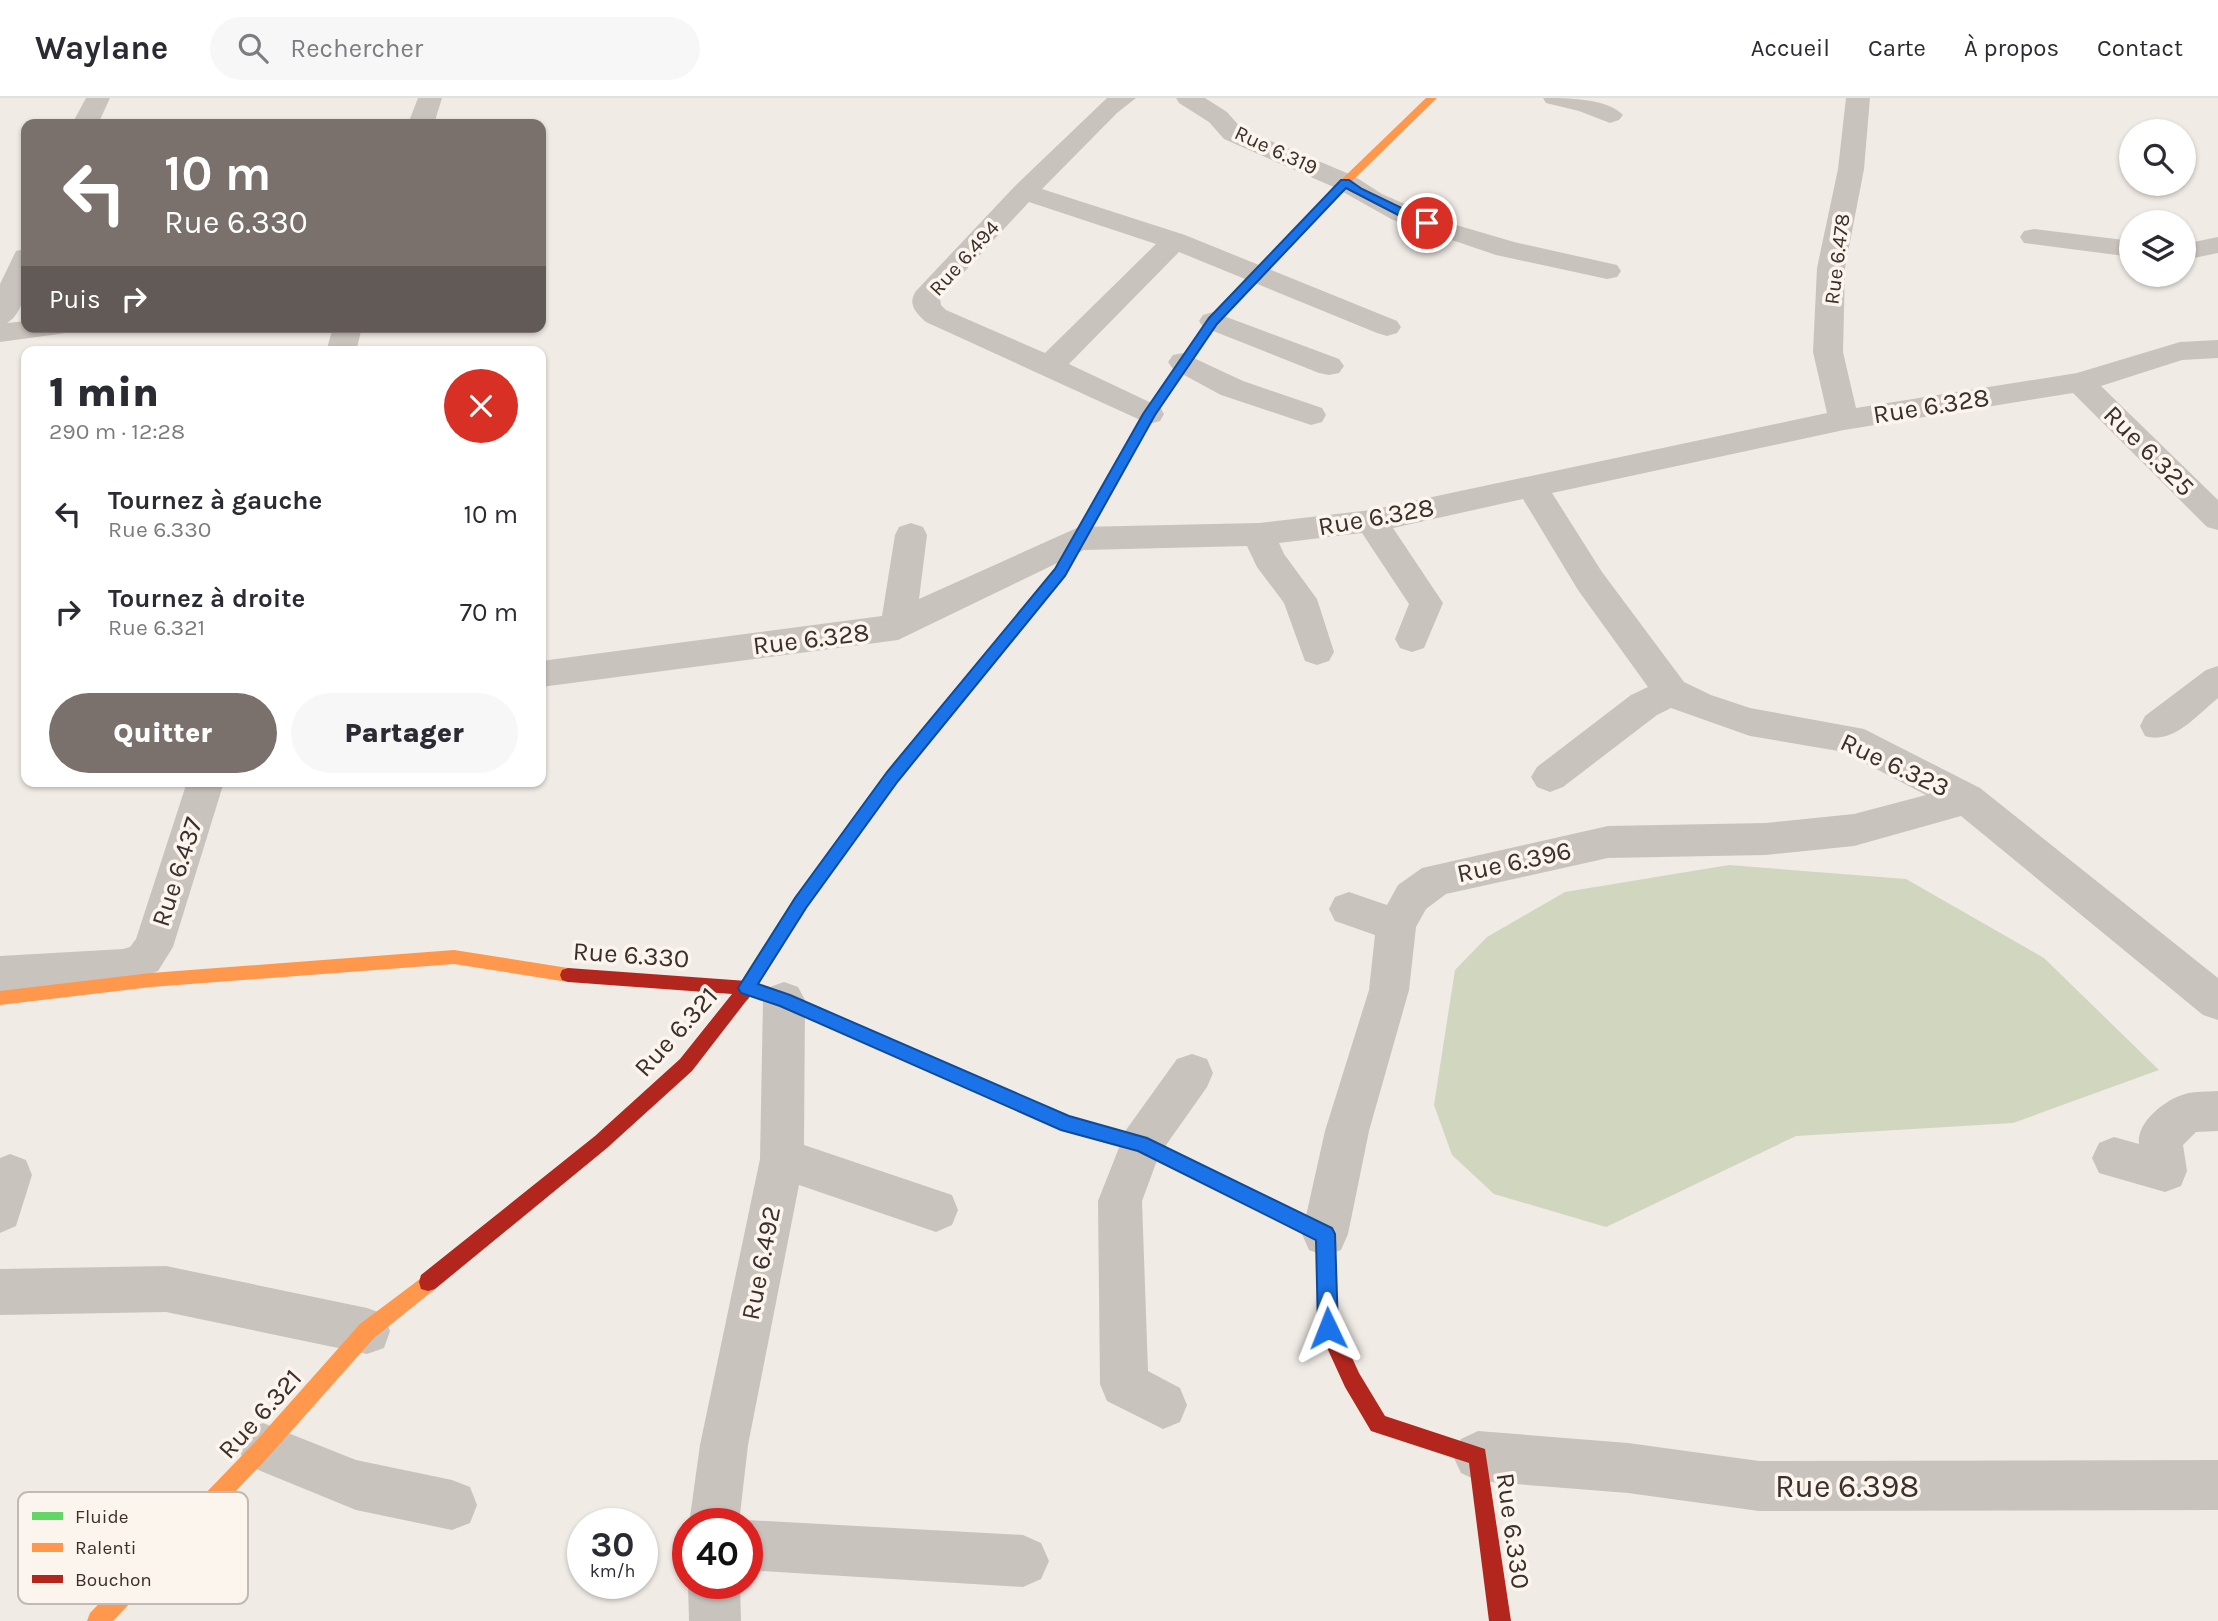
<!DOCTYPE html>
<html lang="fr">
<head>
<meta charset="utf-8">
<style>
	:root { --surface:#fff; --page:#f7f7f7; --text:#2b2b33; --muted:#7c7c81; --line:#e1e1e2; --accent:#7a716c }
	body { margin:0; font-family:Karla,sans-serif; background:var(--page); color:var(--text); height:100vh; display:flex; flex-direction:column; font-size:26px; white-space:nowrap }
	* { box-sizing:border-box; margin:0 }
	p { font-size:23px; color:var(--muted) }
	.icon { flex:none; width:38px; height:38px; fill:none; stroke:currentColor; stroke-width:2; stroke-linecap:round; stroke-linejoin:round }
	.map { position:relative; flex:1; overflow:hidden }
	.details { position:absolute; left:21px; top:248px; width:525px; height:441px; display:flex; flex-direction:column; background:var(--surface); border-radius:14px; box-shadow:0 2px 5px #0004 }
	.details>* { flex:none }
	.guide { position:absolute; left:21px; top:21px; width:525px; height:214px; border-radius:14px; box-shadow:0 2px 5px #0004; background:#7a716c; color:#fff; overflow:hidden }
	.fabs { position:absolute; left:2119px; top:21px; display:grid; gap:14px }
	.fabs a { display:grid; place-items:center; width:77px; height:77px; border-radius:50%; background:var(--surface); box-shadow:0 2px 5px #0004; font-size:35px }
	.speed { position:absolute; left:567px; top:1410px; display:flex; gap:14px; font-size:35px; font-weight:700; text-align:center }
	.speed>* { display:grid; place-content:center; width:91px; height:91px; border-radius:50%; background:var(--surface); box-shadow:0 2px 5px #0004; line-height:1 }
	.speed small { font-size:18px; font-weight:400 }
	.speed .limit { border:10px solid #d22; background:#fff; color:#111 }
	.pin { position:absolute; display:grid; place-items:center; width:60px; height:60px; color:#fff; margin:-30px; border:4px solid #fff; border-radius:50%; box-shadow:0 2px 7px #0007 }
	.me { position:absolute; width:77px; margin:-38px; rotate:358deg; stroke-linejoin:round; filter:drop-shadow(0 0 5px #0008) }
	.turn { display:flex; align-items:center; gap:24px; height:147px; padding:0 28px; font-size:32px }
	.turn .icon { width:91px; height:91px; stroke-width:2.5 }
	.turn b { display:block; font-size:49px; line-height:60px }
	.then { display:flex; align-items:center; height:66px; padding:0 28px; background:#0003; gap:14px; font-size:26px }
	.round { display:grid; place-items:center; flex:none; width:74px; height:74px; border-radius:37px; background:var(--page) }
	.head { display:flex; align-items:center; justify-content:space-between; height:119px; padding:0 28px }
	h1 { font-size:42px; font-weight:800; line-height:52px }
	.primary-button { display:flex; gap:14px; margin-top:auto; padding:14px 28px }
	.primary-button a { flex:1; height:80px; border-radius:42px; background:var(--accent); color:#fff; font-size:28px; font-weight:800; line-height:80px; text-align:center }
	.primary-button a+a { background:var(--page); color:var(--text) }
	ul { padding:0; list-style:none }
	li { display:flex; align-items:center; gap:21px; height:98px; padding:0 28px }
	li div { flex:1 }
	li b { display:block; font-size:26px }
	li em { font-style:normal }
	header { display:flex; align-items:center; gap:42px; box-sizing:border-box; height:98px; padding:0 35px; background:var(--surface); border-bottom:2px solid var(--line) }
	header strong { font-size:33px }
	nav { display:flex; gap:38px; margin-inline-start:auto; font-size:24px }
	.search { width:490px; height:63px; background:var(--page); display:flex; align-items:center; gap:18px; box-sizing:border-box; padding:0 24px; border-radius:38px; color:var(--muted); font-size:26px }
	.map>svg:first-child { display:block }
	.green { fill:#d1d6bf }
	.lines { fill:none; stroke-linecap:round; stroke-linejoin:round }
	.street { fill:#c9c3be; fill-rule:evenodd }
	.fast { fill:#63d668; fill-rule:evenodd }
	.slow { fill:#ff974d; fill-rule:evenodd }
	.jam { fill:#b3261e; fill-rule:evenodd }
	.route { fill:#1a73e8; stroke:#114b97; stroke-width:2 }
	.labels { text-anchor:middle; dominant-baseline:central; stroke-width:7; stroke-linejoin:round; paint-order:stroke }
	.far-street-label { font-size:21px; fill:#3b302b; stroke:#fbf5ee }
	.street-label { font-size:26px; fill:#3b302b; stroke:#fbf5ee }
	.near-street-label { font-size:32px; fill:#3b302b; stroke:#fbf5ee }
	.key { fill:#fbf5ee; stroke:#c1bab4; stroke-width:2 }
	.key-label { font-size:19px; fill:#3b302b }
</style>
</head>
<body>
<header>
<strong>Waylane</strong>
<div class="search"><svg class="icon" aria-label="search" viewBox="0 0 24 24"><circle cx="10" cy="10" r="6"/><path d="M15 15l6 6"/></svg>Rechercher</div>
<nav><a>Accueil</a><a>Carte</a><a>À propos</a><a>Contact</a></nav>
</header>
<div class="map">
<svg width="2218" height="1523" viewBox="0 0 2218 1523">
	<rect width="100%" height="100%" fill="#f0ebe5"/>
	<!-- green -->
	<path class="green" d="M1729,767l177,14 138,79 115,112 -146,53 -217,13 -190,91 -112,-33 -42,-39 -18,-50 21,-135 32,-33 78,-45z"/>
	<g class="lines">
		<!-- street -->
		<g class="street">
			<path d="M86,0h24l-12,26h-26z"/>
			<path d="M418,0h24l-8,26h-26z"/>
			<path d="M1107,0h29l-19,15 -75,76 143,46 212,86 4,6 -4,6 -10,3 -10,-3 -198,-81 -110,112 91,43 4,7 -4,7 -11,3 -223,-102c-10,-9 -19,-18 -10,-31l99,-105zM1029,104l127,42 -111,109 -99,-43 -5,-5 -1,-7z"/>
			<path d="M1176,0h29l22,14 15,17 112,47 28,18 64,28 68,20 103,23 4,6 -4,6 -10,2 -111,-24 -103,-35 -57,-32 -112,-49 -15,-17 -30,-19z"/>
			<path d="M1543,0c24,0 64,0 80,17l-4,5 -9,3 -31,-12 -33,-8z"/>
			<path d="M1846,0h24l-6,71 -19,99 -2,84 13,56 221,-35 103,-31 38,-2v18l-36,2 -81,26 117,114v30l-11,-3 -134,-134 -229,37 -292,63 50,79 82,110 27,13 39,13 114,21 116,59 238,190v42l-15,-5 -242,-199 -107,30 -88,9 -158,3 -162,36 -20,15 -10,18 -7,63 -40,141 -21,103 -7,16 -16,6 -16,-6 -7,-16 23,-103 44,-141 6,-55 -40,-14 -6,-12 6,-12 14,-5 38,13 11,-20 24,-17 186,-42 158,-3 88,-9 72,-19 -82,-43 -94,-16 -79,-28 -14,7 -94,72 -13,5 -13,-5 -6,-10 6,-10 94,-72 17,-8 -70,-97 -55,-91 -130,29 50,75 -19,45 -12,4 -12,-4 -5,-9 14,-35 -47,-71 -83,10 5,11 33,45 17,53 -5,9 -12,4 -12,-4 -21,-58 -27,-36 -10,-21 -163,4 -186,90 -357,47v-26l341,-45 13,-81 4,-8 12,-4 12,4 4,8 -8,64 160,-72 180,-4 112,-13 456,-97 -14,-61 4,-84 21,-99z"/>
			<path d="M2034,131l98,12v16l-108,-14 -4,-6 4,-6z"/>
			<path d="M2218,139v16l-34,7v-16z"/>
			<path d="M26,151c1,22 3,61 -19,74l19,-2v6h44l-4,6 -66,9v-58l16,-33z"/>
			<path d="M1213,214l126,47 5,7 -5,7 -10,2 -10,-2 -116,-46 -4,-6 4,-6z"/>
			<path d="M333,229h29l-6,25h-30z"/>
			<path d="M1183,255l60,28 79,27 4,7 -4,7 -11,3 -90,-30 -48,-26 -5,-7 5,-7z"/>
			<path d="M2218,568v32c-21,17 -45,47 -73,38l-5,-10 5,-10 61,-46z"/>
			<path d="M187,684h37l-51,165 -15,24 -34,14 -124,7v-36l123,-7 7,-2 6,-8z"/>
			<path d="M784,884l14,5 7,13 -1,145 148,50 6,15 -6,15 -16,7 -137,-47 -51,260 -9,78 8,-3 276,15 18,8 8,18 -8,18 -18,8 -276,-17v-46h-58l11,-79 60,-286 3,-159 7,-13z"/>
			<path d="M1192,956l15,5 6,14 -6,14 -48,68 -17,46 6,170 32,17 7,17 -7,17 -17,7 -56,-28 -7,-17 -2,-183 28,-71 51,-71z"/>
			<path d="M2218,993v40l-22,1 -13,13 4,26 -6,15 -16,6 -66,-19 -7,-15 7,-15 15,-6 25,7c-3,-22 27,-45 46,-50 10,-3 22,-2 33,-3z"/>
			<path d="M10,1056l16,6 6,15 -16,51 -16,7v-75z"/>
			<path d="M166,1168l201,42 17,6 6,17 -6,17 -17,6 -201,-42 -166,3v-46z"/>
			<path d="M263,1325l93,37 96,20 18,7 7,18 -7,18 -18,7 -96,-20 -110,-45 -8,-17 8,-17z"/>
			<path d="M1478,1333l150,12 131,18 459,-1v50l-459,1 -131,-18 -150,-12 -17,-8 -8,-17 8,-17z"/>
			<path d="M688,1486h52l1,37h-52z"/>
		</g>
		<!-- fast -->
		<path class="fast" d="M1009,532l5,1 2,4 -2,4 -116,141 -92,128 -58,92 -6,2 -6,-2 -2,-5 2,-5 58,-92 94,-126 116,-141z"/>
		<!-- slow -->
		<g class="slow">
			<path d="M1426,0h11l-88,86 -97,102h-8v-4l97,-102z"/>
			<path d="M454,852l114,18 6,2 2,5 -2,5 -6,2 -114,-18 -303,23 -151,18v-14l151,-18z"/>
			<path d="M923,955l146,63 78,22 181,88 2,6 -2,6 -7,3 -7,-3 -176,-86 -71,-20 -150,-65 -3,-6 3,-6z"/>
			<path d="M428,1175l7,2 2,7 -2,7 -61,49 -104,117 -157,166h-26l3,-8 166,-172 104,-117z"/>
		</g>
		<!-- jam -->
		<g class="jam">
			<path d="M1248,182l4,2v4l-35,38 -62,91 -90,160 -51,64h-10l-2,-4 2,-4 51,-62 90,-158 64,-93 35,-36z"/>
			<path d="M568,870l179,13 43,14 139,60 3,6 -3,6 -6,2 -143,-63 -30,-10 -58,75 -85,77 -172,141 -7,2 -7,-2 -2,-7 2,-7 174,-139 85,-77 52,-65 -164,-12 -6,-2 -2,-5 2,-5z"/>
			<path d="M1321,1125l11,5 2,6 4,93 21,46 26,43 100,33 26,172h-22l-20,-158 -98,-32 -26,-44 -27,-59 -2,-89 -4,-7 2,-6z"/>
		</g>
	</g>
	<!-- route -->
	<path class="route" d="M1341,82h8l13,9 71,34 -6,3 -25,-9 -56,-29 -129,136 -62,91 -90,161 -167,205 -92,127 -48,76 32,11 279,121 78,22 185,90 3,6 3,94 -3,6 -7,3 -7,-3 -3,-6 -2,-88 -178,-89 -77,-21 -281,-124 -39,-13 -3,-5 57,-90 92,-126 168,-203 88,-155 66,-96z"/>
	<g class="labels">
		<!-- far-street labels -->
		<g class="far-street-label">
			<text transform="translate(1276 52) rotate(25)">Rue 6.319</text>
			<text transform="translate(964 160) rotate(-48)">Rue 6.494</text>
			<text transform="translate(1837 161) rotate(-83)">Rue 6.478</text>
		</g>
		<!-- street labels -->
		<g class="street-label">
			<text transform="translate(1931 308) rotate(-9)">Rue 6.328</text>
			<text transform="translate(2149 353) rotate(45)">Rue 6.325</text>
			<text transform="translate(1376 419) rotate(-10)">Rue 6.328</text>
			<text transform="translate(811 541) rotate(-7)">Rue 6.328</text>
			<text transform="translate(1895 667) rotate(25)">Rue 6.323</text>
			<text transform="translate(1514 764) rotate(-12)">Rue 6.396</text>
			<text transform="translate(177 774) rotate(-72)">Rue 6.437</text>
			<text transform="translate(631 857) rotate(4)">Rue 6.330</text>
			<text transform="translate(676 934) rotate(-48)">Rue 6.321</text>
			<text transform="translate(761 1165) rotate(-79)">Rue 6.492</text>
			<text transform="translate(260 1316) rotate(-48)">Rue 6.321</text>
			<text transform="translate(1513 1433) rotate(82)">Rue 6.330</text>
		</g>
		<!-- near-street labels -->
		<g class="near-street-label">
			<text x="1847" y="1388">Rue 6.398</text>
		</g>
	</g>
	<!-- legend -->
	<rect x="18" y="1394" width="230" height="112" rx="10" class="key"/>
	<rect x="32" y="1414" width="31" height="8" fill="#63d668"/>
	<rect x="32" y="1445" width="31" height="9" fill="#ff974d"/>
	<rect x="32" y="1477" width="31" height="8" fill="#b3261e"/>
	<g class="key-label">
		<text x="75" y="1425">Fluide</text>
		<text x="75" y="1456">Ralenti</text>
		<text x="75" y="1488">Bouchon</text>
	</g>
</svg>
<div class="fabs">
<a><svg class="icon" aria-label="search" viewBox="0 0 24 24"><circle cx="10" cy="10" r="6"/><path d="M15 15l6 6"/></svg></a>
<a><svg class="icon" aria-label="layers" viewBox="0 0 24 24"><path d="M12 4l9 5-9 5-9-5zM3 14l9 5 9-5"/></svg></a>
</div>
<div class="speed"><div>30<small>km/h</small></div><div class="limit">40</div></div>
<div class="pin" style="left:1427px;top:125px;background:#d93025"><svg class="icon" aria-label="arrive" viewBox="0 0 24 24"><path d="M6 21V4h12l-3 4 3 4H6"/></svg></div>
<svg class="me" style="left:1328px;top:1230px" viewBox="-20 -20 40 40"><path d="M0-17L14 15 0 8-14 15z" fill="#1a73e8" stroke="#fff" stroke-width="4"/></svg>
<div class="guide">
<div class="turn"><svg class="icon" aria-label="left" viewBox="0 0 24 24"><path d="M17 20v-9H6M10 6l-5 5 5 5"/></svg><div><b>10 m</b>Rue 6.330</div></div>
<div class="then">Puis<svg class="icon" aria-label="right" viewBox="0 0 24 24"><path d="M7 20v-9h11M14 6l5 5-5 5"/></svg></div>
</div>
<section class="details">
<div class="head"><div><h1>1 min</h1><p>290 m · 12:28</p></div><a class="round" style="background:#d93025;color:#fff"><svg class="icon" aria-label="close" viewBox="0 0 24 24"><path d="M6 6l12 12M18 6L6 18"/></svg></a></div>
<ul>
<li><svg class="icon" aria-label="left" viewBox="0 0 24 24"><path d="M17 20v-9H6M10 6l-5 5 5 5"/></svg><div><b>Tournez à gauche</b><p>Rue 6.330</p></div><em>10 m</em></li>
<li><svg class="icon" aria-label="right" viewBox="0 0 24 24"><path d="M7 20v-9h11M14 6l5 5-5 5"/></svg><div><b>Tournez à droite</b><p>Rue 6.321</p></div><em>70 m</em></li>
</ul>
<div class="primary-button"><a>Quitter</a><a>Partager</a></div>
</section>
</div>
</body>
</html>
